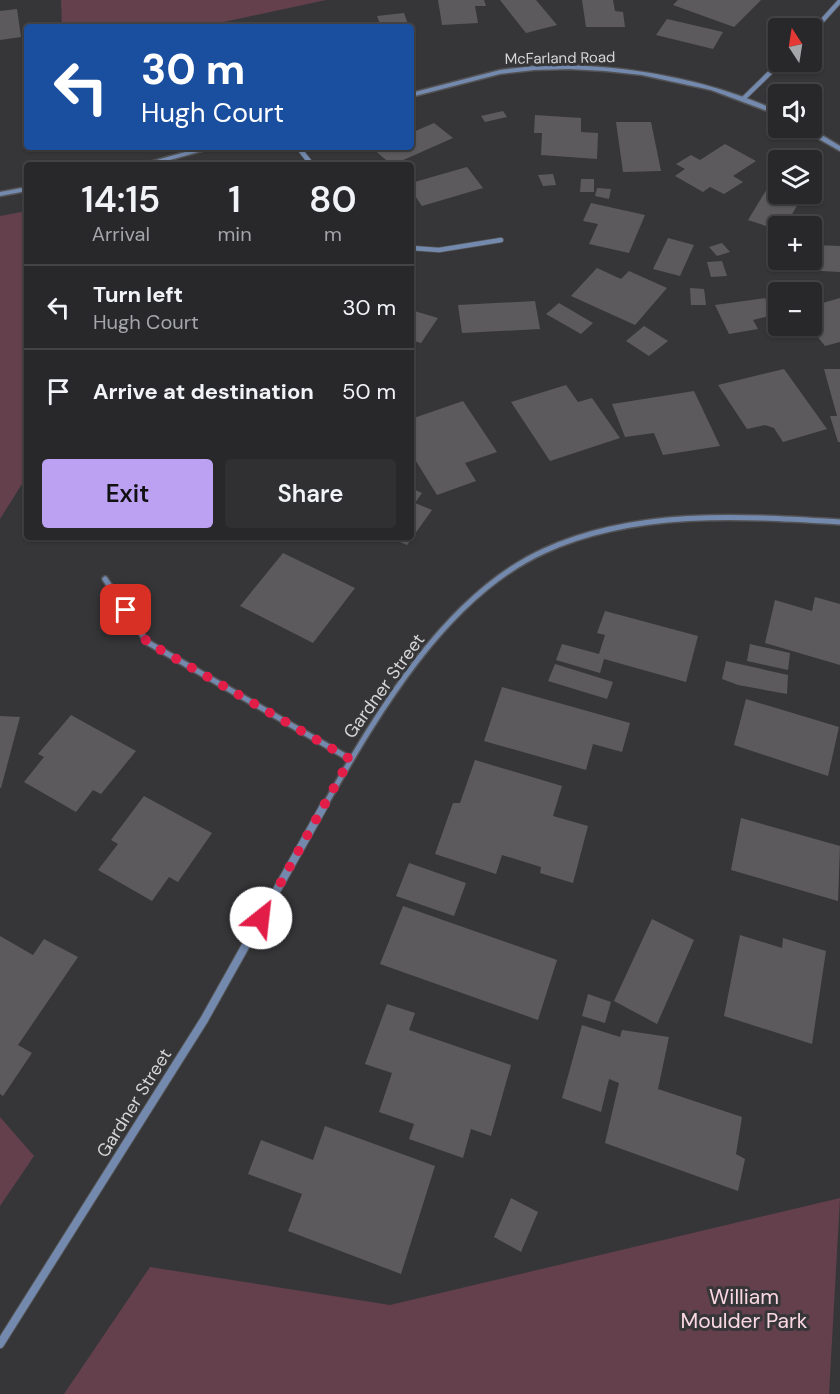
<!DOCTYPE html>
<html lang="en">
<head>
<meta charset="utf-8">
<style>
	:root { --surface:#28282b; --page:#303033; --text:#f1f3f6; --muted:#a5a6a9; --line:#444447; --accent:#bca0f2 }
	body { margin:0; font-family:"DM Sans",sans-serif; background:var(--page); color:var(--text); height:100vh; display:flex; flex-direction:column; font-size:22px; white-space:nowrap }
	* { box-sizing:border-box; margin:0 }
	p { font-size:20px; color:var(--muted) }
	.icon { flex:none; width:33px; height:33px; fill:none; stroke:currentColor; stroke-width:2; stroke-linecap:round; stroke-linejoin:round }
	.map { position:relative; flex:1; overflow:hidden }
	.sheet { position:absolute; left:24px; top:162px; width:390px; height:378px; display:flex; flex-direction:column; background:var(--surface); border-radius:6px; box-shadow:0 2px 4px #0004,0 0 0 2px var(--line) }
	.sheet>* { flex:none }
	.guide { position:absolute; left:24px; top:24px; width:390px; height:126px; border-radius:6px; box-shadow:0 2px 4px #0004,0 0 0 2px var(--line); background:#1a4fa0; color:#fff; overflow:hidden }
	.needle { width:39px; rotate:348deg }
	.tools { position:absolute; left:768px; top:18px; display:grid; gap:12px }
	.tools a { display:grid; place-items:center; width:54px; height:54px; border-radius:6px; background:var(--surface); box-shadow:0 2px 4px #0004,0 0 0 2px var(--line); font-size:30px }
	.pin { position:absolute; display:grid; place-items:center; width:51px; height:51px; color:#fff; margin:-26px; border-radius:12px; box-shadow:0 3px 9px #0006 }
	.me { position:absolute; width:66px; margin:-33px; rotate:29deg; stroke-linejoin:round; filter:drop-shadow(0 0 4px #0008) }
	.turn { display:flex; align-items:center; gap:21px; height:126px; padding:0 18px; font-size:27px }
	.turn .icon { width:78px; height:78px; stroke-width:2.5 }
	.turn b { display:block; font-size:42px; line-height:51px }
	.eta { display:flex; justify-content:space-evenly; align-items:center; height:102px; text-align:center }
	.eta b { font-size:36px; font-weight:600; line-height:42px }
	.cta { display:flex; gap:12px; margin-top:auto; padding:12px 18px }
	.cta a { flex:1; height:69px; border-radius:6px; background:var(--accent); color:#111; font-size:24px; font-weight:600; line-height:69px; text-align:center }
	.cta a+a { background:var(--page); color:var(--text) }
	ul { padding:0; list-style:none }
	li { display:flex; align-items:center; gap:18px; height:84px; padding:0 18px; border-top:2px solid var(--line) }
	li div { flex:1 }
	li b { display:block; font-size:22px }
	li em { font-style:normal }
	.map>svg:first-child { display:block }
	.green { fill:#63404b }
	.building { fill:#5c5a5c }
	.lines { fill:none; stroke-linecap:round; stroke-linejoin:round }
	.minor-far2-casing { stroke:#535355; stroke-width:6 }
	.minor-far1-casing { stroke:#535355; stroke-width:8 }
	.minor-casing { stroke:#535355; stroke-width:10 }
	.tertiary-casing { stroke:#535355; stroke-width:3 }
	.minor-far2 { stroke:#7389ad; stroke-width:4.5 }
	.minor-far1 { stroke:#7389ad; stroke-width:5 }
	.minor { stroke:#7389ad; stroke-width:8 }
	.tertiary { fill:#7389ad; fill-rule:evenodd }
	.route { stroke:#e11d48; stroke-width:10; stroke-dasharray:0 18 }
	.labels { text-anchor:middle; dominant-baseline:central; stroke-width:6; stroke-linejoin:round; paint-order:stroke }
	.far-street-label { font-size:15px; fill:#d5d5d6; stroke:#363639 }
	.street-label { font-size:18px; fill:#d5d5d6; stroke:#363639 }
	.near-park-label { font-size:21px; fill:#fad7e1; stroke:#363639 }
</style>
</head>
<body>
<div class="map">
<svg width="840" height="1394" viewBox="0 0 840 1394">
	<rect width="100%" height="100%" fill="#363639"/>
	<!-- green -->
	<g class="green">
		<path d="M61,0h265l-107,23 1,4h-158z"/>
		<path d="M27,211v265l-27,43v-303z"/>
		<path d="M0,1117l34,39 -34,50z"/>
		<path d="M840,1198l-11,196h-765l86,-127 240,38z"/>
	</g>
	<!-- building -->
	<g class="building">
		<path d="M438,0h46l2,6h-11l3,17 -36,2z"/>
		<path d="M500,0h36l21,25 -31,8z"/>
		<path d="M582,0h31l2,11 8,1 2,15h-39z"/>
		<path d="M678,0h83l-27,27 -61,-22z"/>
		<path d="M17,9l4,28 -21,3v-29z"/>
		<path d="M404,13l5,14h-28l-4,-11z"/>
		<path d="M667,19l56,13 -10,17 -57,-14z"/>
		<path d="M503,111l4,6 -22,5 -4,-6z"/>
		<path d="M535,115l46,3v14l17,1 -1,26 -56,-4 1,-22h-8z"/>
		<path d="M616,122h35l10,49 -38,1z"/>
		<path d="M434,123l19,15 -61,27 -19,-16 38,-2v-14z"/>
		<path d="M725,144l31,17 -23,15 10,6 -19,12 -14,-7 -7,5 -28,-16 10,-7 -9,-5 15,-9 9,5z"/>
		<path d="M467,167l16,21 -61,18 -11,-16v-7z"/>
		<path d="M553,174l3,11 -13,1 -5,-11z"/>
		<path d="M581,179h13v13h-14z"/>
		<path d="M773,179l5,2v13h26l-19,32h-7v4l-30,-10z"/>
		<path d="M597,188l14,1 -2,10 -14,-3z"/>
		<path d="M591,203l54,12 -16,38 -40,-9 9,-20 -15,-3z"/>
		<path d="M668,238l26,7 -14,31 -27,-7z"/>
		<path d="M722,243l8,9 -13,4 -8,-9z"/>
		<path d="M812,245l28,1v26l-57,-3v-9h29z"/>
		<path d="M722,261l5,15 -16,1 -4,-15z"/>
		<path d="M597,268l24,11 8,-8 38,17 -32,37 -64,-29z"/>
		<path d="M690,288l14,1 2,16h-15z"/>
		<path d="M765,298l1,2 12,-2v16l-25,6 5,9 -29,5 -14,-29z"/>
		<path d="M840,298v44l-15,4 -16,-20h3v-20z"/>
		<path d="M535,301l5,28 -78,4 -4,-28z"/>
		<path d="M559,303l34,20 -12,11 -35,-20z"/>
		<path d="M411,310l27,8 -17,25 -10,-3z"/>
		<path d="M644,326l24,15 -19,15 -23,-15z"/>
		<path d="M784,369l43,60 -44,13 -9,-14 -9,-3 -18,4 -29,-44z"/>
		<path d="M824,369h16v73h-2l-8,-26h7z"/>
		<path d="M566,385l12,17 14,-4 28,40 -70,23 -39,-59z"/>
		<path d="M694,391l26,55 -57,9 -9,-22 -29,4 -13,-33z"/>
		<path d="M463,401l34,51 -32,11 11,18 -39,14 -26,-42v-34z"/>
		<path d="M411,488l11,5 -7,10 17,7 -25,35 -19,-8h23z"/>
		<path d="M283,553l72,35 -42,55 -73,-37z"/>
		<path d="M815,597l25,7v61l-75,-22 10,-43 37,11z"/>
		<path d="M605,611l93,25 -12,46 -82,-23 -4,14 -44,-13 6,-16 37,10 6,-19 -8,-2z"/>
		<path d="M750,644l40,9 -2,17 -41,-9z"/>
		<path d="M726,661l62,14 -1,19 -49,-9 -16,-6z"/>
		<path d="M555,664l58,18 -6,17 -59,-18z"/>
		<path d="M502,687l128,36 -8,29 -29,-8 -7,26 -102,-29z"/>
		<path d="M746,699l93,28 -11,49 -94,-31z"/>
		<path d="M71,715l65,36 -35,43 -8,-4 -17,22 -52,-30 20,-25 -6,-3z"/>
		<path d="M0,716l20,1 -19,71h-1z"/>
		<path d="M475,760l87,26 -9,30 35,10 -15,57 -33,-10 1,-6 -39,-12 -6,19 -61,-20 18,-51h7z"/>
		<path d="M144,796l68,37 -34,49 -9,-5 -17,24 -54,-31 20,-26 -7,-4z"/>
		<path d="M741,818l99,28 -2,55 -107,-31z"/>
		<path d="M409,863l57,20 -12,33 -58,-20z"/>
		<path d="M403,906l154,54 -19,60 -158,-56z"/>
		<path d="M652,919l42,21 -37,84 -43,-23z"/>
		<path d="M740,935l42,13 1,-10 43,13 -14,93 -88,-28z"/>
		<path d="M0,936l33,19 11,-16 34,18 -60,88 14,8 -29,43 -3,-2z"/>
		<path d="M588,994l23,8 -6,21 -23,-7z"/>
		<path d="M387,1004l28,9 -6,17 102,35 -20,71 -20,-7 -8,29 -54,-19 5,-15 -35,-12 13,-39 -27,-9z"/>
		<path d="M582,1025l38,12 2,-7 47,7 -11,52 84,28 -6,37 9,5 -7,32 -133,-48 14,-60 -10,-4 -8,33 -39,-14z"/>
		<path d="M325,1126l110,40 -34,108 -113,-43 14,-37 -54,-20 13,-34 52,20z"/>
		<path d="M511,1198l27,14 -17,40 -27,-15z"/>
	</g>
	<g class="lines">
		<!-- minor-far2 casing -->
		<g class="minor-far2-casing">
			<g id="minor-far2">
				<path d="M812,32l28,-31"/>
				<path d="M743,99l38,-37"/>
				<path d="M298,147l14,18"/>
				<path d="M411,248l28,2 62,-10"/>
			</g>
		</g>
		<!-- minor-far1 casing -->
		<g class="minor-far1-casing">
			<g id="minor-far1">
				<path d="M105,579l42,63 203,117"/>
				<path d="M325,805c52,-91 120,-209 219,-254 92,-42 198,-35 296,-29"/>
			</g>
		</g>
		<!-- minor casing -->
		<g class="minor-casing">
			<path id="minor" d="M0,1344l204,-324 121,-216"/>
		</g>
		<!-- tertiary casing -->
		<g class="tertiary-casing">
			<g id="tertiary">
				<path d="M569,65c73,3 142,16 209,46v4l-67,-25 -69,-15 -37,-4 -36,-2 -35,1 -34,4 -89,23v-4l89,-23 34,-4z"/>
				<path d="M803,128h7l30,18v5l-37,-21z"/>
				<path d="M203,147h13l-64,18h-13z"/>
				<path d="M27,187v4l-27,5v-4z"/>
			</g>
		</g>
		<!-- minor-far2 -->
		<use href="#minor-far2" class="minor-far2"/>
		<!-- minor-far1 -->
		<use href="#minor-far1" class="minor-far1"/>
		<!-- minor -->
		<use href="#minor" class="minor"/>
		<!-- tertiary -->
		<use href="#tertiary" class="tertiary"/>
	</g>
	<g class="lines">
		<!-- route -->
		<path class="route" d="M126,610l21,32 203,117 -89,159"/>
	</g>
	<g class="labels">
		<!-- far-street labels -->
		<g class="far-street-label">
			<text transform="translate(560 58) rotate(-1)">McFarland Road</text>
		</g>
		<!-- street labels -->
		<g class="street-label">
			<text transform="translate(384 686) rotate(-54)">Gardner Street</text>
			<text transform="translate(134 1103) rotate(-58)">Gardner Street</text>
		</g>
		<!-- near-park labels -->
		<g class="near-park-label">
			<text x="744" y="1297">William<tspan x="744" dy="24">Moulder Park</tspan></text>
		</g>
	</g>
</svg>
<div class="tools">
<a><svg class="needle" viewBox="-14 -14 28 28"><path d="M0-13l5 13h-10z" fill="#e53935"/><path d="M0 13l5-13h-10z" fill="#a5a6a9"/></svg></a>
<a><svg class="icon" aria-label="sound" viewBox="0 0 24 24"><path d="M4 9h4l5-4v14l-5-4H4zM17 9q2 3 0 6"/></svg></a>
<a><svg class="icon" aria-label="layers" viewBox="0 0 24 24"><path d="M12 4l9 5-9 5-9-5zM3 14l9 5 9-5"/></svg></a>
<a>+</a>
<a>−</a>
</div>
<div class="pin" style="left:126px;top:610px;background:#d93025"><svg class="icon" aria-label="arrive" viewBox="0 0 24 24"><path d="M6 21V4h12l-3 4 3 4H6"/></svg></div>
<svg class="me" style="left:261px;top:918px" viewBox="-20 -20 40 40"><circle r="19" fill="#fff"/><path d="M0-13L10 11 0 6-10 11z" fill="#e11d48"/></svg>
<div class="guide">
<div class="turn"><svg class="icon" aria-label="left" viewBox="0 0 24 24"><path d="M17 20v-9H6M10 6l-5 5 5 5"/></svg><div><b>30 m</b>Hugh Court</div></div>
</div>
<section class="sheet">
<div class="eta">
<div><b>14:15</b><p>Arrival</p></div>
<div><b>1</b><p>min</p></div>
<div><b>80</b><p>m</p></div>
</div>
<ul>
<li><svg class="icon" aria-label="left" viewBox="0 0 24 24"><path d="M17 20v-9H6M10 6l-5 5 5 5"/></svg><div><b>Turn left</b><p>Hugh Court</p></div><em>30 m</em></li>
<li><svg class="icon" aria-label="arrive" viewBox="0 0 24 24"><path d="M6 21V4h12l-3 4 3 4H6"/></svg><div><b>Arrive at destination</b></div><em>50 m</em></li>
</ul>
<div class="cta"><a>Exit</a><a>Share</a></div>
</section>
</div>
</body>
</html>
